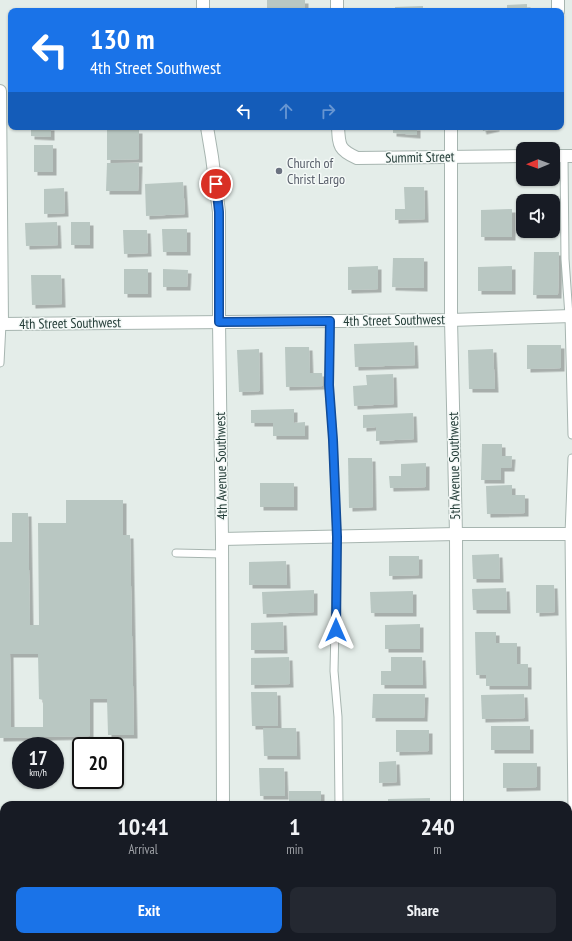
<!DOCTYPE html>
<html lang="en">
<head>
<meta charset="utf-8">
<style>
	:root { --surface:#171b24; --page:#242831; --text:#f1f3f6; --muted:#9ea1a6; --accent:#1a73e8 }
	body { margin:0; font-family:"PT Sans Narrow",sans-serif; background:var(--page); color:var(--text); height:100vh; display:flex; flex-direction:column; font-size:15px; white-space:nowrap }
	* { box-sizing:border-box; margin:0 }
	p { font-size:13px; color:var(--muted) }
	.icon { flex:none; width:22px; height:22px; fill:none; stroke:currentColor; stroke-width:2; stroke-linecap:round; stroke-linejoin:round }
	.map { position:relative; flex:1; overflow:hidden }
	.side { position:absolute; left:0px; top:801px; width:572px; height:140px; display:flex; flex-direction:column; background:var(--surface); border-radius:12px 12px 0 0; box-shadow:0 1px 3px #0004 }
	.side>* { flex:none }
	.top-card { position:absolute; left:8px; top:8px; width:556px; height:122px; border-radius:8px; box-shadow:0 1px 3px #0004; background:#1a73e8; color:#fff; overflow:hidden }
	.needle { width:26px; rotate:269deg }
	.tools { position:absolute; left:516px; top:142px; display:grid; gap:8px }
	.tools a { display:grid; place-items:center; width:44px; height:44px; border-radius:8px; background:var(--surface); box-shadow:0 1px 3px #0004; font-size:20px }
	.speed { position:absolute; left:12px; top:737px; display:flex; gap:8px; font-size:20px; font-weight:700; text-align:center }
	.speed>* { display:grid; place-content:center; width:52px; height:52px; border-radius:50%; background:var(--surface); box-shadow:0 1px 3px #0004; line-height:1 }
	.speed small { font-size:10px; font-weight:400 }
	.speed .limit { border:2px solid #111; border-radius:6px; background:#fff; color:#111 }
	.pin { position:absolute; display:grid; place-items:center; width:34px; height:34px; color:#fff; margin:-17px; border:2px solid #fff; border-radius:50%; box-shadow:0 1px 4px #0007 }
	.me { position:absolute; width:44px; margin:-22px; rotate:0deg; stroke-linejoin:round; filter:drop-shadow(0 0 3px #0008) }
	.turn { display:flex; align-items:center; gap:14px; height:84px; padding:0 16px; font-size:18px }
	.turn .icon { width:52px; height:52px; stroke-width:2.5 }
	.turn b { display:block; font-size:28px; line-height:34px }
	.lanes { display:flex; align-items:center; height:38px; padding:0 16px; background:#0003; justify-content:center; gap:20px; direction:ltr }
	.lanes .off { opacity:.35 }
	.eta { display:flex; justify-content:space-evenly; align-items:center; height:68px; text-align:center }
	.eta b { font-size:24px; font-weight:700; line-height:28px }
	.button { display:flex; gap:8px; margin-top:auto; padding:8px 16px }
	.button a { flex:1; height:46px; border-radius:8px; background:var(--accent); color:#fff; font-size:16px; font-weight:700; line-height:46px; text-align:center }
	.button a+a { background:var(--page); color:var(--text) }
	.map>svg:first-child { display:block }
	.building { fill:#b9c7c2; fill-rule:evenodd; filter:url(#shadow) }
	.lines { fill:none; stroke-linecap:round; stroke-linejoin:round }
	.service-casing { stroke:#a7b5b0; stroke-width:9 }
	.minor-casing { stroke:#a7b5b0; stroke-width:14 }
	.service { stroke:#fff; stroke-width:7 }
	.minor { stroke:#fff; stroke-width:12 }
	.route-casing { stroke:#114b97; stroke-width:10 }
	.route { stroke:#1a73e8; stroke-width:7 }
	.worship-dot { fill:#6b7280; stroke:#f4f9f7; stroke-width:1.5 }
	.labels { text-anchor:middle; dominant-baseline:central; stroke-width:3; stroke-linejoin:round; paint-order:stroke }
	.street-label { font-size:14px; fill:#243d38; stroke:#f4f9f7 }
	.worship-label { font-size:14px; fill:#5b616d; stroke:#f4f9f7; text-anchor:start }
</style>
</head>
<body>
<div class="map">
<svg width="572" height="941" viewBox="0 0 572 941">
	<defs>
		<filter id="shadow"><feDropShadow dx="3.5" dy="3.5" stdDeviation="0" flood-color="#0004"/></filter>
	</defs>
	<rect width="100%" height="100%" fill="#e4ede9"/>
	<!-- building -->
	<g class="building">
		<rect x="267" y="0" width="38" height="11"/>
		<path d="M527,4v7h-20v-6z"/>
		<path d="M423,6v5h-28v-4z"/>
		<path d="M31,127h20v10l-20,-1z"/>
		<path d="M393,127h24v8l-24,-2z"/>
		<path d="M482,127h14v1l-13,3z"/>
		<path d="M107,130h32v29l-32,1z"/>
		<rect x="34" y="145" width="19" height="27"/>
		<path d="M107,163h32l-1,28h-32z"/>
		<path d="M183,182l2,32 -39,2 -1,-32z"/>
		<path d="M404,187h20l1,32 -30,1v-11h10z"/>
		<path d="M64,188l1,25 -21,1v-25z"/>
		<path d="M512,209v28h-31v-27z"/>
		<path d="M57,222l1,23 -32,1 -1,-23z"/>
		<rect x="71" y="222" width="19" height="23"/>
		<path d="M162,229h25v23h-24z"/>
		<path d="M123,230h24l1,23 -24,1z"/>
		<path d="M534,252h25l-1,43h-25z"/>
		<path d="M393,258h31v30l-32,-1z"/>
		<path d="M378,266v23l-30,1v-23z"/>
		<path d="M512,266v25h-34v-24z"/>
		<rect x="124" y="269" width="24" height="25"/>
		<path d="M163,269l25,1 -1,17h-24z"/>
		<path d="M31,275h30l1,29 -30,1z"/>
		<path d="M414,342l1,23 -60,2 -1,-23z"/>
		<path d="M527,345h34v23l-34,1z"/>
		<path d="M285,347h24l1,26h12l1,13 -37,1z"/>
		<path d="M259,349l1,42 -21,1 -2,-42z"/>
		<path d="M493,349l2,40h-26l-1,-39z"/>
		<path d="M393,374l1,30 -40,2 -1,-20 14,-1 -1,-10z"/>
		<path d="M294,409v14l11,-1v14h-32v-13h-22v-13z"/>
		<path d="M413,413l1,26 -38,2v-14l-13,1v-13z"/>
		<path d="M482,444h20v12h10l-1,12h-10v12h-20z"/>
		<path d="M348,458h24l1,49 -24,1z"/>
		<path d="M426,463v24l-36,1 -1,-12h12v-12z"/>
		<rect x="260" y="483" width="34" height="24"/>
		<path d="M512,485v10h13v18l-38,1 -1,-28z"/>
		<path d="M66,500h57v35h7l4,200h-26l-1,-36h-17v37l-90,2v-196h12v-29h16l2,112h9l-1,-102h28zM10,654h28l1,45 4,1v27h-32z"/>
		<path d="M499,554l1,25h-27l-1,-24z"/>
		<path d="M389,556h30v19l-30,1z"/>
		<path d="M286,561l1,24h-38v-23z"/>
		<path d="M536,585h18l1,27 -19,1z"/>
		<path d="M506,588l1,22h-34l-1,-21z"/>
		<path d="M314,590v22l-51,2 -1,-22z"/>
		<path d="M413,591v22h-42l-1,-21z"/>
		<path d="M283,622l1,28h-33v-27z"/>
		<path d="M420,624v25h-35v-24z"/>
		<path d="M475,632h21v11h21v21h11v22h-42v-11h-10z"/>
		<path d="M289,657l1,27 -39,1v-27z"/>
		<path d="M391,657h31l1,28h-42v-14h10z"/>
		<path d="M251,692h26l1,34h-26z"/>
		<path d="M373,694h52l-1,24h-52z"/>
		<path d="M524,694l1,24 -43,1 -1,-24z"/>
		<rect x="491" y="726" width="39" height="24"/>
		<path d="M263,728h33l1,28h-33z"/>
		<path d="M396,730h33v21l-33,1z"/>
		<path d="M396,761l1,21 -18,1v-21z"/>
		<path d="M503,763h34v24l-34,1z"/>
		<path d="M259,768h25l1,28h-25z"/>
		<rect x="289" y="791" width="32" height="14"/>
		<path d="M430,798v7h-42v-6z"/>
		<rect x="142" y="937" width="39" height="4"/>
	</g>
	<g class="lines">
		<!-- service casing -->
		<g class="service-casing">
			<g id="service">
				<path d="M564,156l1,103 4,57 3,119"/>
				<path d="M330,321l-1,64 4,55 4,97 -3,134 4,46 1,88"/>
				<path d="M0,363l2,-39"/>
				<path d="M176,553l46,1"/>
				<path d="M572,814l-3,-280 3,-76"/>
				<path d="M340,937v4"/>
			</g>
		</g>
		<!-- minor casing -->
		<g class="minor-casing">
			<g id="minor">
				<path d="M203,0v11"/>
				<path d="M337,0v11"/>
				<path d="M558,0v11"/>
				<path d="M0,91l2,233"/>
				<path d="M207,127l5,30 7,55v110l3,217 1,266"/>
				<path d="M338,127c1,19 1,23 19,31l166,-2"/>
				<path d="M451,127v193l5,214 1,271"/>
				<path d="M553,156h19"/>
				<path d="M0,324l451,-4 121,-4"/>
				<path d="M222,539l234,-5h116"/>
				<path d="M568,814h4"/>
				<path d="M0,826h4"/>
				<path d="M224,937v4"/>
				<path d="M458,937v4"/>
			</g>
		</g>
		<!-- service -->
		<use href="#service" class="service"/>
		<!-- minor -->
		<use href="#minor" class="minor"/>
	</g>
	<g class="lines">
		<!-- route casing -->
		<g class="route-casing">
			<path id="route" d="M216,184l3,28v110l111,-1 -1,64 4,55 4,97 -1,93"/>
		</g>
		<!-- route -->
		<use href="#route" class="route"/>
	</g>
	<!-- markers -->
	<circle class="worship-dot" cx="279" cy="171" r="4"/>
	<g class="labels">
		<!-- street labels -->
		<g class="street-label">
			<text transform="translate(420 157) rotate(-1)">Summit Street</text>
			<text transform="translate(394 320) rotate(-1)">4th Street Southwest</text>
			<text transform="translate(70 323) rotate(-1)">4th Street Southwest</text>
			<text transform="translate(221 466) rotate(-91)">4th Avenue Southwest</text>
			<text transform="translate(454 466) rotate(-91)">5th Avenue Southwest</text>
		</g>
		<!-- worship labels -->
		<g class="worship-label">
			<text x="287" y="163">Church of<tspan x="287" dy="16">Christ Largo</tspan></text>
		</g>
	</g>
</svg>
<div class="tools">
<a><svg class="needle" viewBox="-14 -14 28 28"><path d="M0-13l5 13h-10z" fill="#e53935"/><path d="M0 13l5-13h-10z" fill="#9ea1a6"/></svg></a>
<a><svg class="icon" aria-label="sound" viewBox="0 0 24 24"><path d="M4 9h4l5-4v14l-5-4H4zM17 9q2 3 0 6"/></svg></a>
</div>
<div class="speed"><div>17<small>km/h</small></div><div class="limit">20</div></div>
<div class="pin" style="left:216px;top:184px;background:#d93025"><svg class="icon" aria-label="arrive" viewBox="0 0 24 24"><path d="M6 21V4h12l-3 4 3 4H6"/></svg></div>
<svg class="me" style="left:336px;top:630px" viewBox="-20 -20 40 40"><path d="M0-17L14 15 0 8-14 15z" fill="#1a73e8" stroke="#fff" stroke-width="4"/></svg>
<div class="top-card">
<div class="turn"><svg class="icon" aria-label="left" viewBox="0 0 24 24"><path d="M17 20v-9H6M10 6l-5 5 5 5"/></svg><div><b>130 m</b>4th Street Southwest</div></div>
<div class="lanes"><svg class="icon" aria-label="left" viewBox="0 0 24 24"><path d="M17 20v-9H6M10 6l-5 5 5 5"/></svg><svg class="icon off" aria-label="ahead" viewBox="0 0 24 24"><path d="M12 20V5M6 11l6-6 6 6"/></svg><svg class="icon off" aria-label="right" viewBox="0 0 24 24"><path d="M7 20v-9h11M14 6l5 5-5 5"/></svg></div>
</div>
<section class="side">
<div class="eta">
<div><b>10:41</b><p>Arrival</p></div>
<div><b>1</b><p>min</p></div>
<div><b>240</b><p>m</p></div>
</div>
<div class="button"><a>Exit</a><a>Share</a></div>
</section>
</div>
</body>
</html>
